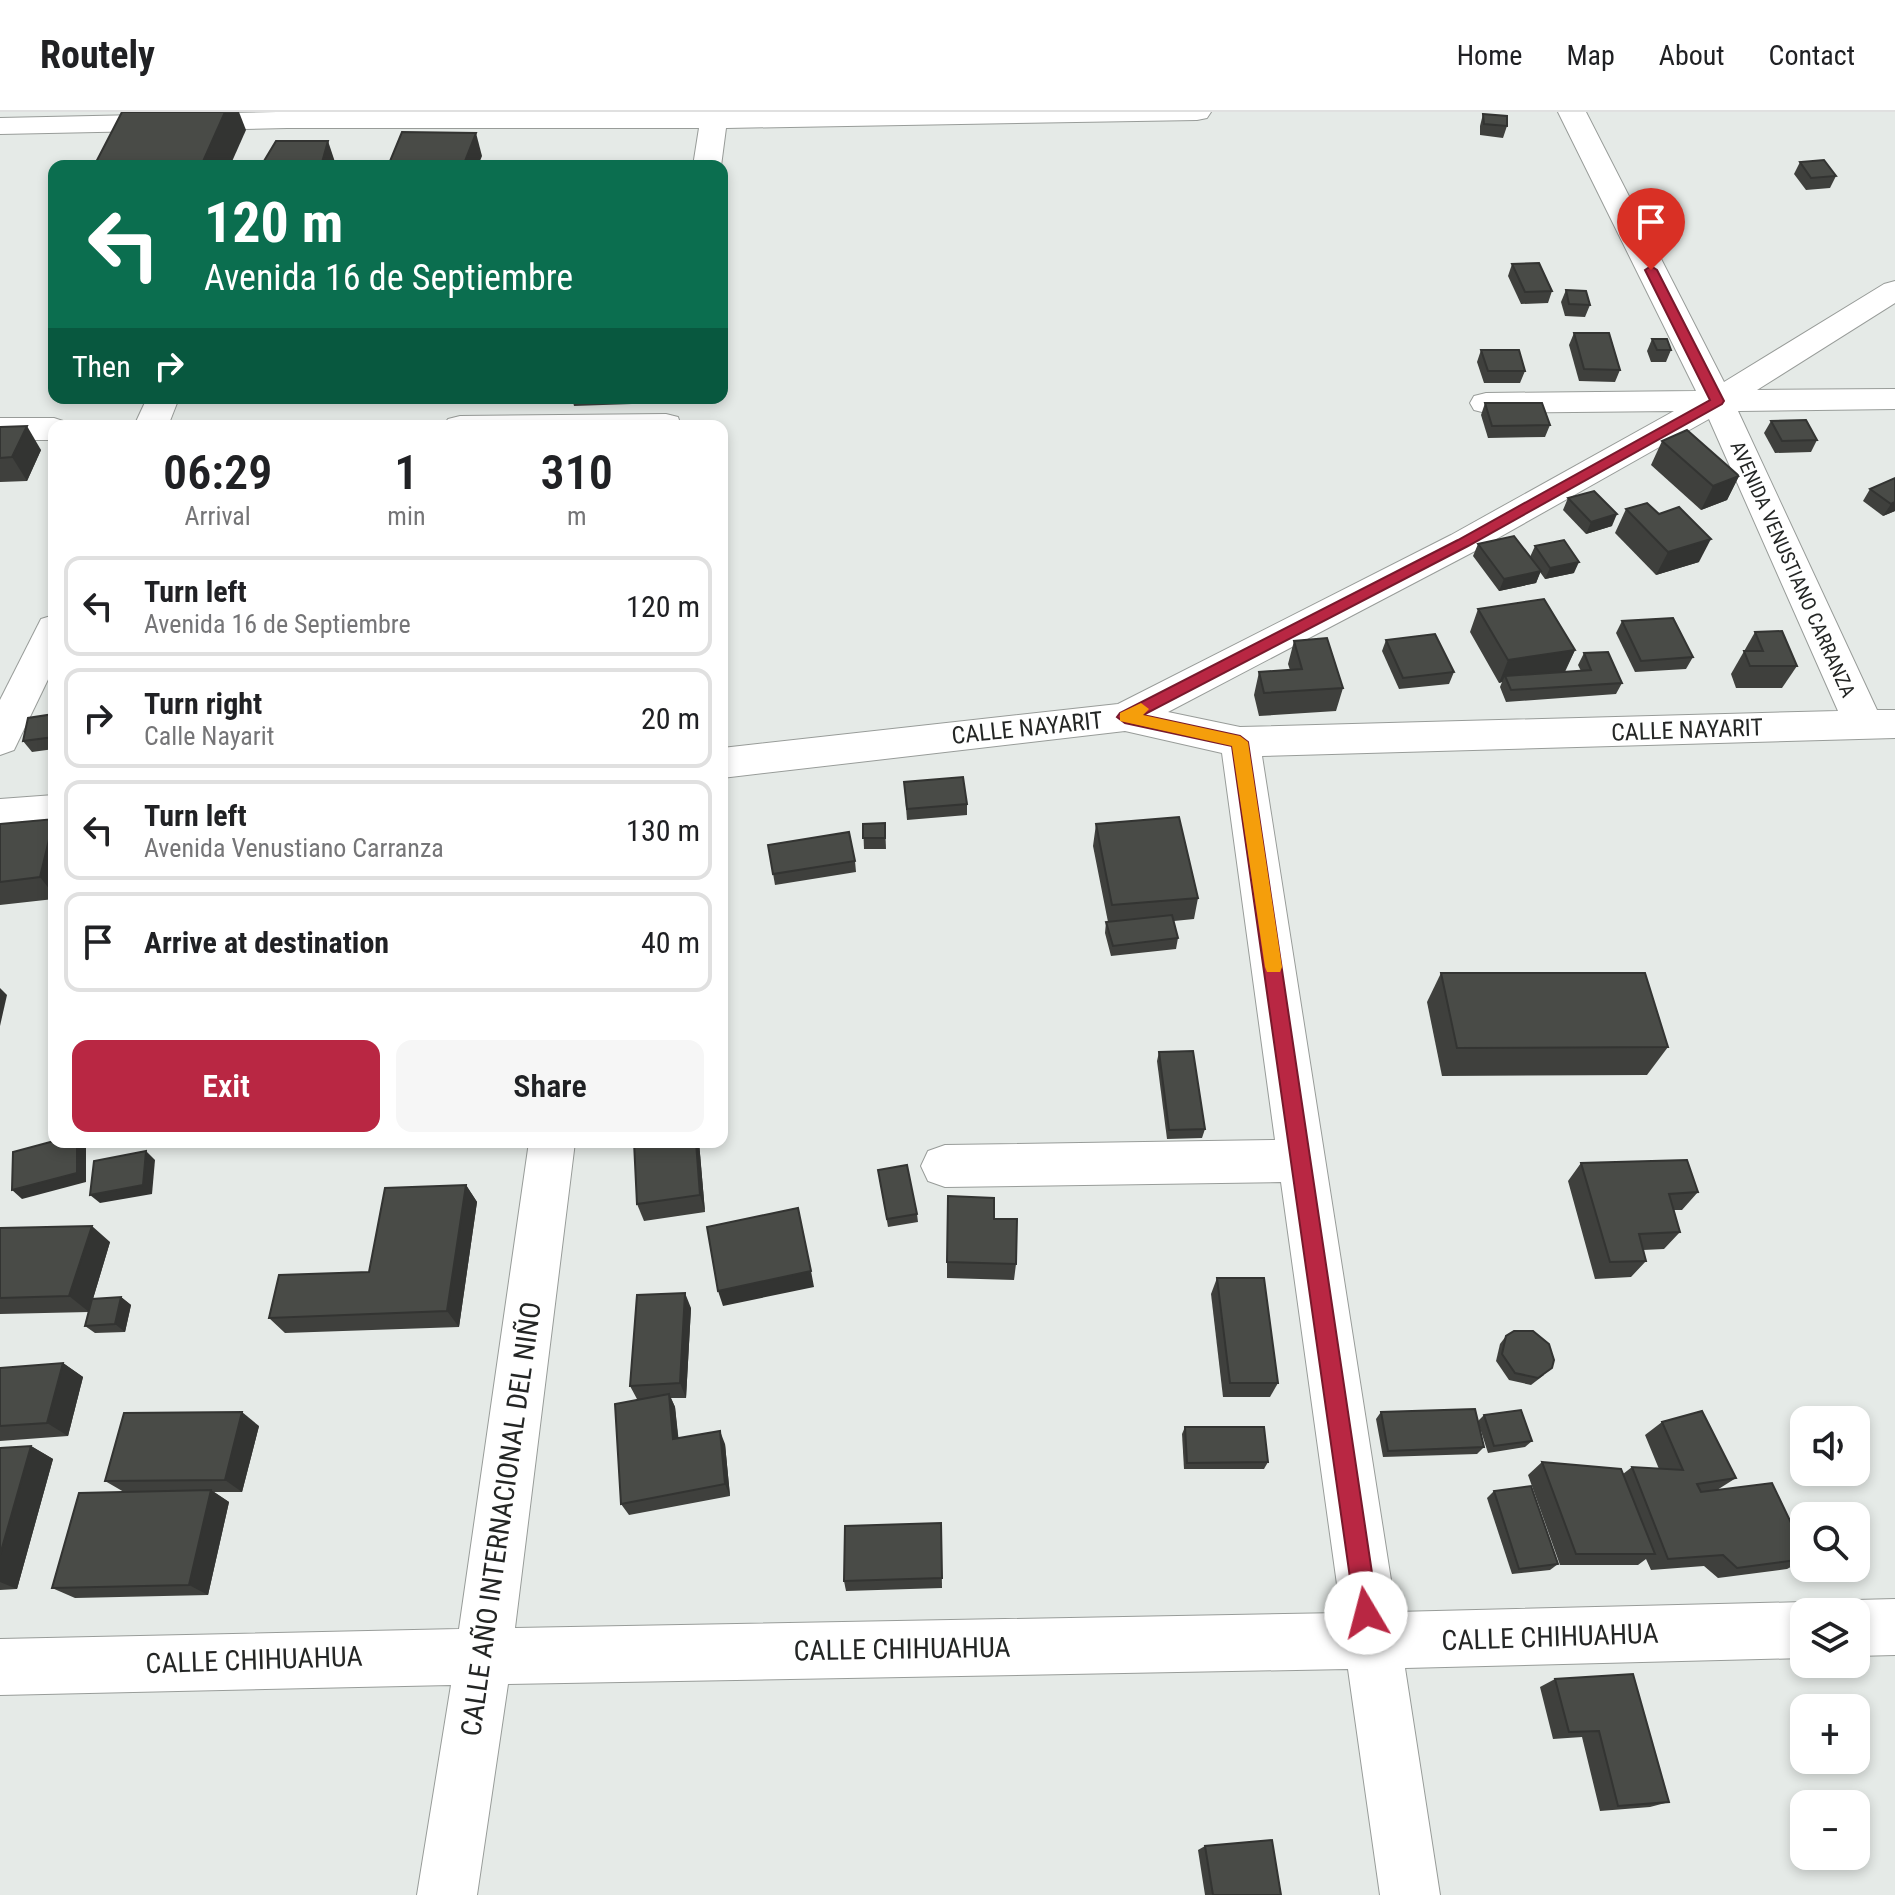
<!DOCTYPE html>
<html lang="en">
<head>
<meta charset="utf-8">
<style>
	:root { --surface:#fff; --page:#f6f6f6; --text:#202124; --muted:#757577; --line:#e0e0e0; --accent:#b92743 }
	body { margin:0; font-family:"Roboto Condensed",sans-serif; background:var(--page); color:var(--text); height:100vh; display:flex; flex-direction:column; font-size:30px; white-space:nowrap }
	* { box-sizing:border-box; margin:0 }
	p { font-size:26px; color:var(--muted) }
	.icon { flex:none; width:44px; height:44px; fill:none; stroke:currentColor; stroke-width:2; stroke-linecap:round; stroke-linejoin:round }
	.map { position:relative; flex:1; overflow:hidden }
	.details { position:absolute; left:48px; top:308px; width:680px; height:728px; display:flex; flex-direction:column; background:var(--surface); border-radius:16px; box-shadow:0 4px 12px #0003 }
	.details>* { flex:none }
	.top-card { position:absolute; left:48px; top:48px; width:680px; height:244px; border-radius:16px; box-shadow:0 4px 12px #0003; background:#0b6e4f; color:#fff; overflow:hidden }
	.fabs { position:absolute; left:1790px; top:1294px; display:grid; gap:16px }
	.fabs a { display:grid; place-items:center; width:80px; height:80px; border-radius:16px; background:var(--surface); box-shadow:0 4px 12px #0003; font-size:40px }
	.pin { position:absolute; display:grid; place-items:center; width:68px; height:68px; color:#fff; margin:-82px -34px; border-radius:50% 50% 50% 0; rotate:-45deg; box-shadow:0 0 8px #0007 }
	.pin .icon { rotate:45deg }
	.me { position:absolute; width:88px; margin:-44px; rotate:352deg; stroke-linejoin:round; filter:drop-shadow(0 0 6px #0008) }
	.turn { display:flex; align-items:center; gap:28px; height:168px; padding:0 24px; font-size:36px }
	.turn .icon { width:104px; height:104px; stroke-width:2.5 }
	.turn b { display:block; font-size:56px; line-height:68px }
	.then { display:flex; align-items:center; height:76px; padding:0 24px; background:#0003; gap:16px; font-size:30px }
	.eta { display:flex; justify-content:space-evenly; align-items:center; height:136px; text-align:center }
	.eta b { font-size:48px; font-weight:600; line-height:56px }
	.action { display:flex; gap:16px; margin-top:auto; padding:16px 24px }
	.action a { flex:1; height:92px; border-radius:16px; background:var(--accent); color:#fff; font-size:32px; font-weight:600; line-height:92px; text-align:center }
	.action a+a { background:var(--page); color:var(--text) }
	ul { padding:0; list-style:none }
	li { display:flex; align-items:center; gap:24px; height:100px; margin:0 16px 12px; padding:0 8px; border:4px solid var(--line); border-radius:16px }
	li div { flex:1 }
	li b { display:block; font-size:30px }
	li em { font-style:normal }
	header { display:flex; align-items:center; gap:48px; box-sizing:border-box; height:112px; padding:0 40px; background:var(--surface); border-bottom:2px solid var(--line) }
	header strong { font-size:38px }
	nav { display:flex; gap:44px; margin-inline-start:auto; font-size:28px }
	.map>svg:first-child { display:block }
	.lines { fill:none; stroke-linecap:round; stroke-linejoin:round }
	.minor-casing { stroke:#989c99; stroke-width:2 }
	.minor { fill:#fff; fill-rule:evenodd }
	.wall { fill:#3f403d }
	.shaded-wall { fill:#333432 }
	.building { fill:#494b47; stroke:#333432; stroke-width:2 }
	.route { fill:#b92743; stroke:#78192c; stroke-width:2 }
	.slow { fill:#f59e0b }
	.labels { text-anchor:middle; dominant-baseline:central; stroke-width:8; stroke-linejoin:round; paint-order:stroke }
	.far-street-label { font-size:20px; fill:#242625; stroke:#fff }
	.street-label { font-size:24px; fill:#242625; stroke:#fff }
	.near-street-label { font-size:28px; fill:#242625; stroke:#fff }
</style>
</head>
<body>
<header>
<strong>Routely</strong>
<nav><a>Home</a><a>Map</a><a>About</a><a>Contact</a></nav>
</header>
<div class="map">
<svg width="1895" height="1783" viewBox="0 0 1895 1783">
	<rect width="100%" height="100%" fill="#e5eae7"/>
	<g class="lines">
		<!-- minor casing -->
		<g class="minor-casing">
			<g id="minor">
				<path d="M277,0h934l-4,6 -10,2 -471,8 -5,38h-28l6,-38h-412l-287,6v-16z"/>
				<path d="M1558,0h28l138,270 160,-98 11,-3v22l-138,87 138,-1v20l-157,2 139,299h18v28l-633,18 134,856 408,-10 20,10h-20v46l-399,10 35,227h-60l-32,-226 -840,15 -31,211h-60l34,-210 -451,10v-56l459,-10 70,-487h46l-60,486 826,-15 -60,-431 -336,5 -17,-6 -7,-15 7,-15 17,-6 330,-5 -53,-387 -97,-22 -403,47v-30l396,-44 333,-169 223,-124 -188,2 -12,-3 -4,-7 4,-7 12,-3 210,-2zM1709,307l129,292 -598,16 -72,-15 307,-161z"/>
				<path d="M147,286h32l-11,28h-34z"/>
				<path d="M666,302l12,3 3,9h-238l5,-7 12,-3z"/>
				<path d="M0,306h54l12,4 3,4h-15v14h-54z"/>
				<path d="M54,503v52l-40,83 -14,5v-55l41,-81z"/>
				<path d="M54,683v32l-54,4v-32z"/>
				<path d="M1895,1487v56l-39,1v-44h-21l1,-4 20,-8z"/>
			</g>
		</g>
		<!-- minor -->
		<use href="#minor" class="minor"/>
	</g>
	<!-- wall -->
	<g class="wall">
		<path d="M1483,2l24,12 -4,12 -23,-3v-9z"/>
		<path d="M1800,50l36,14 -6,12 -24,2 -12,-16z"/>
		<path d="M1512,152l40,27 -4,12 -27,1 -13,-28z"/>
		<path d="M1566,178l24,15 -5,12 -20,-1 -4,-14z"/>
		<path d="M1574,221l46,37 -5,12 -36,-1 -10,-36z"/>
		<path d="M1652,227l19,11 -5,12h-15l-4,-11z"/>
		<path d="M1481,238l44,21 -5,12h-36l-7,-21z"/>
		<path d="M572,286h60v6l-58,2z"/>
		<path d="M1485,291l65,22 -5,12 -57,1 -7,-23z"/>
		<path d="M1771,309l46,19 -6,12 -36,1 -11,-20z"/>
		<path d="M0,315l41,23 -14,31 -27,1z"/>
		<path d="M1662,329l77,35 -12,24 -26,10 -50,-45z"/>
		<path d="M1895,366v33l-12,5 -20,-15 7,-12z"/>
		<path d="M1568,386l44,28 -26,8 -23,-24z"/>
		<path d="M1626,397l73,53 -43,13 -41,-42z"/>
		<path d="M1478,432l52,13 5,-11 39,27 -29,6 -5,-7 -4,11 -37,8 -26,-35z"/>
		<path d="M1478,497l97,41 -10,22 16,-1 -3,-6 6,-12 38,30 -6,11 -110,8 -6,-15 2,-5 -3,1 -29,-51z"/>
		<path d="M1622,509l71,36 -7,12 -51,3 -19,-39z"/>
		<path d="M1755,520l42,34 -15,22h-46l-5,-14z"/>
		<path d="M1386,528l68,32 -5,12 -50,5 -17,-38z"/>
		<path d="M1294,529l49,47 -7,23 -77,5 -5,-21 5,-23 31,-2 -2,-6z"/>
		<path d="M54,602v35l-22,3 -9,-11z"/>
		<path d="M904,670l63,22v11l-60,5z"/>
		<path d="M54,707v80l-54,6v-81z"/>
		<path d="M885,711l1,26h-22l-1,-25z"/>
		<path d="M1096,712l102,74 -4,21 -20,2 4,17 -2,11 -65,7 -6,-23 1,-11h2l-15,-76z"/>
		<path d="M722,731l4,28h-4z"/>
		<path d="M768,733l87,16 1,11 -81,13z"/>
		<path d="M1441,861l227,74 -21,28 -205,1 -15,-74z"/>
		<path d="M1159,940l46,77 -3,9 -35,1 -10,-78z"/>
		<path d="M634,1030h65l6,70 -61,9 -7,-17z"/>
		<path d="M1581,1051l117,29 -16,18h-8l6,22 -16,17 -21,1 3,11 -15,16 -36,2 -27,-98z"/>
		<path d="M878,1058l39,44 1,8 -30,5z"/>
		<path d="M466,1073l11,17 -18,125 -174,6 -16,-15 100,-46z"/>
		<path d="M994,1107l22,45 -2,16 -67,-2v-16z"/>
		<path d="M0,1116l110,14 -17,57 28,-2 10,8 -6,27 -30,1 -10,-7 4,-14 -89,2z"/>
		<path d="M1217,1166l61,105 -8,14h-47l-12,-103z"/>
		<path d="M691,1196l-5,90h-15l4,9 3,31 47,6 5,52 -101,19 -8,-11 16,-105 -7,-13z"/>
		<path d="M1506,1224l38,39 -13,10 -22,-5 -13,-19 4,-17z"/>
		<path d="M63,1251l20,14 -15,59 -68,5v-73z"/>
		<path d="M1381,1300l97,9 6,-6 48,26 -7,6 -37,6 -8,-25 4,19 -7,7 -94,3 -7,-38z"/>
		<path d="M1662,1310l74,56 -19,12 87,60v10l-17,9 -69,9 -14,-12 -53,4 -5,-11 -8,6h-78l-32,-90 14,-13 81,12 9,-7 27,2 -14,-34z"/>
		<path d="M259,1314l-17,66h-28l15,10 -21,93 -133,3 -23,-10 72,-96 -19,-11z"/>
		<path d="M1185,1315l83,35 -4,7h-80l-2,-35z"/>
		<path d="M31,1334l22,13 -36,130 -17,1v-142z"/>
		<path d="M1494,1379l64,73 -8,6 -38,4 -25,-76z"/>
		<path d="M941,1411l1,65 -96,3 -2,-10z"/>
		<path d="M1555,1567l114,123 -19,5 -50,4 -18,-74 -29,2 -13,-52z"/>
		<path d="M1205,1734l76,49h-76l-7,-45z"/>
	</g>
	<!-- shaded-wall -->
	<g class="shaded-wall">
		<path d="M225,0h14l7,18 -16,36h-29z"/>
		<path d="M476,21l6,23 -4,10h-15z"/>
		<path d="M328,29l8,24v1h-15z"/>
		<path d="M27,314l14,24 -14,31 -15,-24z"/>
		<path d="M1739,364l-12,24 -26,10 12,-24z"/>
		<path d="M1895,390v9l-12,5 8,-12z"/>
		<path d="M1617,402l-5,12 -26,8 5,-12z"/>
		<path d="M1711,427l-12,23 -43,13 12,-23z"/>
		<path d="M1579,450l-5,11 -29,6 5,-11z"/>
		<path d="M1541,459l-5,12 -37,8 5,-12z"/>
		<path d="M1575,538l-11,22 -59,4 -3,6 -3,1 9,-23z"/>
		<path d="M54,707v76l-14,-18z"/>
		<path d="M0,876l7,7 -7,31z"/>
		<path d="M77,1030h6l3,3v37l-64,17 -10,-9z"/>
		<path d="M696,1030h3l6,70 -5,-17z"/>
		<path d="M146,1039l9,9 -3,34 -52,9 -10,-8z"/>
		<path d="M466,1073l11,17 -18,125 -12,-16z"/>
		<path d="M92,1114l18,16 -21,70 -20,-16z"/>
		<path d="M811,1159l3,16 -91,19 -5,-15z"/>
		<path d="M685,1181l6,15 -5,90 -6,-15z"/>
		<path d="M121,1185l10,8 -6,27 -10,-8z"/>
		<path d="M63,1251l20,14 -15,59 -21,-13z"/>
		<path d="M669,1282l6,13 5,45 -7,-13z"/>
		<path d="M242,1300l17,14 -17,66 -17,-12z"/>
		<path d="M720,1319l5,13 5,52 -5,-12z"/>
		<path d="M31,1334l22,13 -36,130 -17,-7v-27z"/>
		<path d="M211,1378l18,12 -21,93 -19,-10z"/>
	</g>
	<!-- building -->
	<g class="building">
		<path d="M122,0h103l-24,54h-107z"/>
		<path d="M1483,2l24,2v10l-23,-2z"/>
		<path d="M402,20l74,1 -13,33h-75z"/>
		<path d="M276,29h52l-7,25h-60z"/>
		<path d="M1824,48l12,16 -25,2 -11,-16z"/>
		<path d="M1539,151l13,28 -27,1 -13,-28z"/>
		<path d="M1566,178l20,1 4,14 -21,-1z"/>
		<path d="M1574,221h35l11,37 -36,-1z"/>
		<path d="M1652,227h15l4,11h-14z"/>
		<path d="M1481,238h38l6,21h-37z"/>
		<path d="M1485,291h57l8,22 -58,1z"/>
		<path d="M1806,308l11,20 -35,1 -11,-20z"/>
		<path d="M27,314l-15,31 -12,1v-31z"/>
		<path d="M1687,318l52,46 -26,10 -51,-45z"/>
		<path d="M1895,366v24l-4,2 -21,-15z"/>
		<path d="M1594,379l23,23 -26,8 -23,-24z"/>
		<path d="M1647,391l12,11 20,-7 32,32 -43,13 -42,-43z"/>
		<path d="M1514,424l27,35 -37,8 -26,-35z"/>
		<path d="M1564,428l15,22 -29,6 -15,-22z"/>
		<path d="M1544,487l31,51 -67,10 -30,-51z"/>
		<path d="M1673,506l20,39 -52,4 -19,-40z"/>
		<path d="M1782,519l15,35h-47l-6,-15h19l-8,-19z"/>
		<path d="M1435,522l19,38 -51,6 -17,-38z"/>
		<path d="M1327,526l16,50 -79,5 -5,-21 43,-3 -8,-28z"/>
		<path d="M1608,540l14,31 -111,7 -6,-14 86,-6 -7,-17z"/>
		<path d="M54,602v23l-31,4 5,-23z"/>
		<path d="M963,665l4,27 -60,5 -3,-27z"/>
		<path d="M1179,705l19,81 -86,7 -16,-81z"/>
		<path d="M54,707l-14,58 -40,5v-58z"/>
		<path d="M885,711v15h-22v-14z"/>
		<path d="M849,720l6,29 -82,13 -5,-29z"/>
		<path d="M1172,803l6,23 -65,8 -7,-24z"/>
		<path d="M1441,861h204l23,74 -211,1z"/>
		<path d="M1193,939l12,78 -36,1 -10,-78z"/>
		<path d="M54,1029l23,1v31l-65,17 1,-38z"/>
		<path d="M634,1030h62l4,53 -63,9z"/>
		<path d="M146,1039l-3,34 -53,10 4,-34z"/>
		<path d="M1687,1048l11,32 -29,2 11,38 -41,2 7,27 -36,1 -29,-99z"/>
		<path d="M907,1053l10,49 -30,5 -9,-49z"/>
		<path d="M466,1073l-19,126 -178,7 10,-43 90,-3 16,-84z"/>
		<path d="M948,1084l46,2v21h23l-1,45 -69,-2z"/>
		<path d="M798,1096l13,63 -93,20 -11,-64z"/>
		<path d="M92,1114l-23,70 -69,2v-70z"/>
		<path d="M1217,1166h47l14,105h-48z"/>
		<path d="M685,1181l-5,90 -50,3 7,-91z"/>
		<path d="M121,1185l-6,27 -30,2 7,-27z"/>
		<path d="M1514,1219h19l16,13 5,16 -2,8 -14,10 -23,-5 -13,-19 4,-18z"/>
		<path d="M63,1251l-16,60 -47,3v-58z"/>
		<path d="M669,1282l4,45 47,-8 5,53 -104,20 -6,-100z"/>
		<path d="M1475,1297l9,38 -96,4 -7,-39z"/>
		<path d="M1521,1298l11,31 -38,5 -10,-31z"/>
		<path d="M1702,1299l34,67 -39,6 4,8 71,-9 32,67v9l-67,9 -14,-13 -55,4 -36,-92 51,3 -21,-48z"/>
		<path d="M242,1300l-17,68 -120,1 19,-68z"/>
		<path d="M1185,1315h79l4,35 -81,1z"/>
		<path d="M31,1334l-31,109v-107z"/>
		<path d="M1542,1350l79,7 34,85h-79z"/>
		<path d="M1531,1374l27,78 -39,5 -25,-78z"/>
		<path d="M211,1378l-22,95 -137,3 27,-95z"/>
		<path d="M941,1411l1,55 -98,3 1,-55z"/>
		<path d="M1633,1562l36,128 -51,4 -19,-75 -30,1 -14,-53z"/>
		<path d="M1272,1728l9,55h-68l-8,-49z"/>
	</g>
	<!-- route -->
	<path class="route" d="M1651,154l6,4 67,131 -2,3 -254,142 -325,169 97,21 8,6 130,871 -4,8 -8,3 -8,-3 -3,-8 -123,-867 -107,-23 -8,-6 3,-4 338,-173 252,-140 -65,-130z"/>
	<!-- slow -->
	<path class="slow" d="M1141,591l8,6 -6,6 97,21 8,6 34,225 -2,5h-13l-2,-5 -33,-221 -112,-25v-8z"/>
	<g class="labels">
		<!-- far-street labels -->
		<g class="far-street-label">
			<text transform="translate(1793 457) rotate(66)">AVENIDA VENUSTIANO CARRANZA</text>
		</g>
		<!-- street labels -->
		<g class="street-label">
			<text transform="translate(1027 616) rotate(-6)">CALLE NAYARIT</text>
			<text transform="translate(1687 618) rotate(-2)">CALLE NAYARIT</text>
		</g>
		<!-- near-street labels -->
		<g class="near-street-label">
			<text transform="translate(501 1407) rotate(-82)">CALLE AÑO INTERNACIONAL DEL NIÑO</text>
			<text transform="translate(1550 1525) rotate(-2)">CALLE CHIHUAHUA</text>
			<text transform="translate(902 1537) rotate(-1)">CALLE CHIHUAHUA</text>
			<text transform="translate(254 1548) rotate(-2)">CALLE CHIHUAHUA</text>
		</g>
	</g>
</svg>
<div class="fabs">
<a><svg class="icon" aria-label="sound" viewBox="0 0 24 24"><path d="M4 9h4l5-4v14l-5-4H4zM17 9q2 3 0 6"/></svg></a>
<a><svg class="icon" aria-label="search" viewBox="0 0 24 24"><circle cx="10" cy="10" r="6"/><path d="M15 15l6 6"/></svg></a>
<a><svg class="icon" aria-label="layers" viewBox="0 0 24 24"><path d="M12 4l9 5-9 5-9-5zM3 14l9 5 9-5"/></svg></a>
<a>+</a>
<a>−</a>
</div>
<div class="pin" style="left:1651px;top:158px;background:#d93025"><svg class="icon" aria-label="arrive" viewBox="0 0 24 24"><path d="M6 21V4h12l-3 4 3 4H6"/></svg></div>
<svg class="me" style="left:1366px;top:1501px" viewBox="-20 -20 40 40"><circle r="19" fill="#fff"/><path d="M0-13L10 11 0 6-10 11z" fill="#b92743"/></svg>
<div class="top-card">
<div class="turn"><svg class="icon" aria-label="left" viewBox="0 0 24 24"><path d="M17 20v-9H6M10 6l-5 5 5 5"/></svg><div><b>120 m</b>Avenida 16 de Septiembre</div></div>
<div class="then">Then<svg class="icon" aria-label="right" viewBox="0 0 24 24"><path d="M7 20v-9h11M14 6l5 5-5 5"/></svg></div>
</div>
<section class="details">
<div class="eta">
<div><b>06:29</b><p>Arrival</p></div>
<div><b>1</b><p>min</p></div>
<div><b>310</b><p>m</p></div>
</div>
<ul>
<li><svg class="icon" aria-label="left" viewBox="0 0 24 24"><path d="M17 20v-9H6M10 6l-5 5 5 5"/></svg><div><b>Turn left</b><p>Avenida 16 de Septiembre</p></div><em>120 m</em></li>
<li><svg class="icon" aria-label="right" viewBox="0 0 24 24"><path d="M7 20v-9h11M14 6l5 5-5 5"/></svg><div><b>Turn right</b><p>Calle Nayarit</p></div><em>20 m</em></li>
<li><svg class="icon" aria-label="left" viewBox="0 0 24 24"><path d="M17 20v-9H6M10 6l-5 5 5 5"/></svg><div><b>Turn left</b><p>Avenida Venustiano Carranza</p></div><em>130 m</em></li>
<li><svg class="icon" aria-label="arrive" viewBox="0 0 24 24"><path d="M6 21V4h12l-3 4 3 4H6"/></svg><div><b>Arrive at destination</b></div><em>40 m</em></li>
</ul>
<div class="action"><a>Exit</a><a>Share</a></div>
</section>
</div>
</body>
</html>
